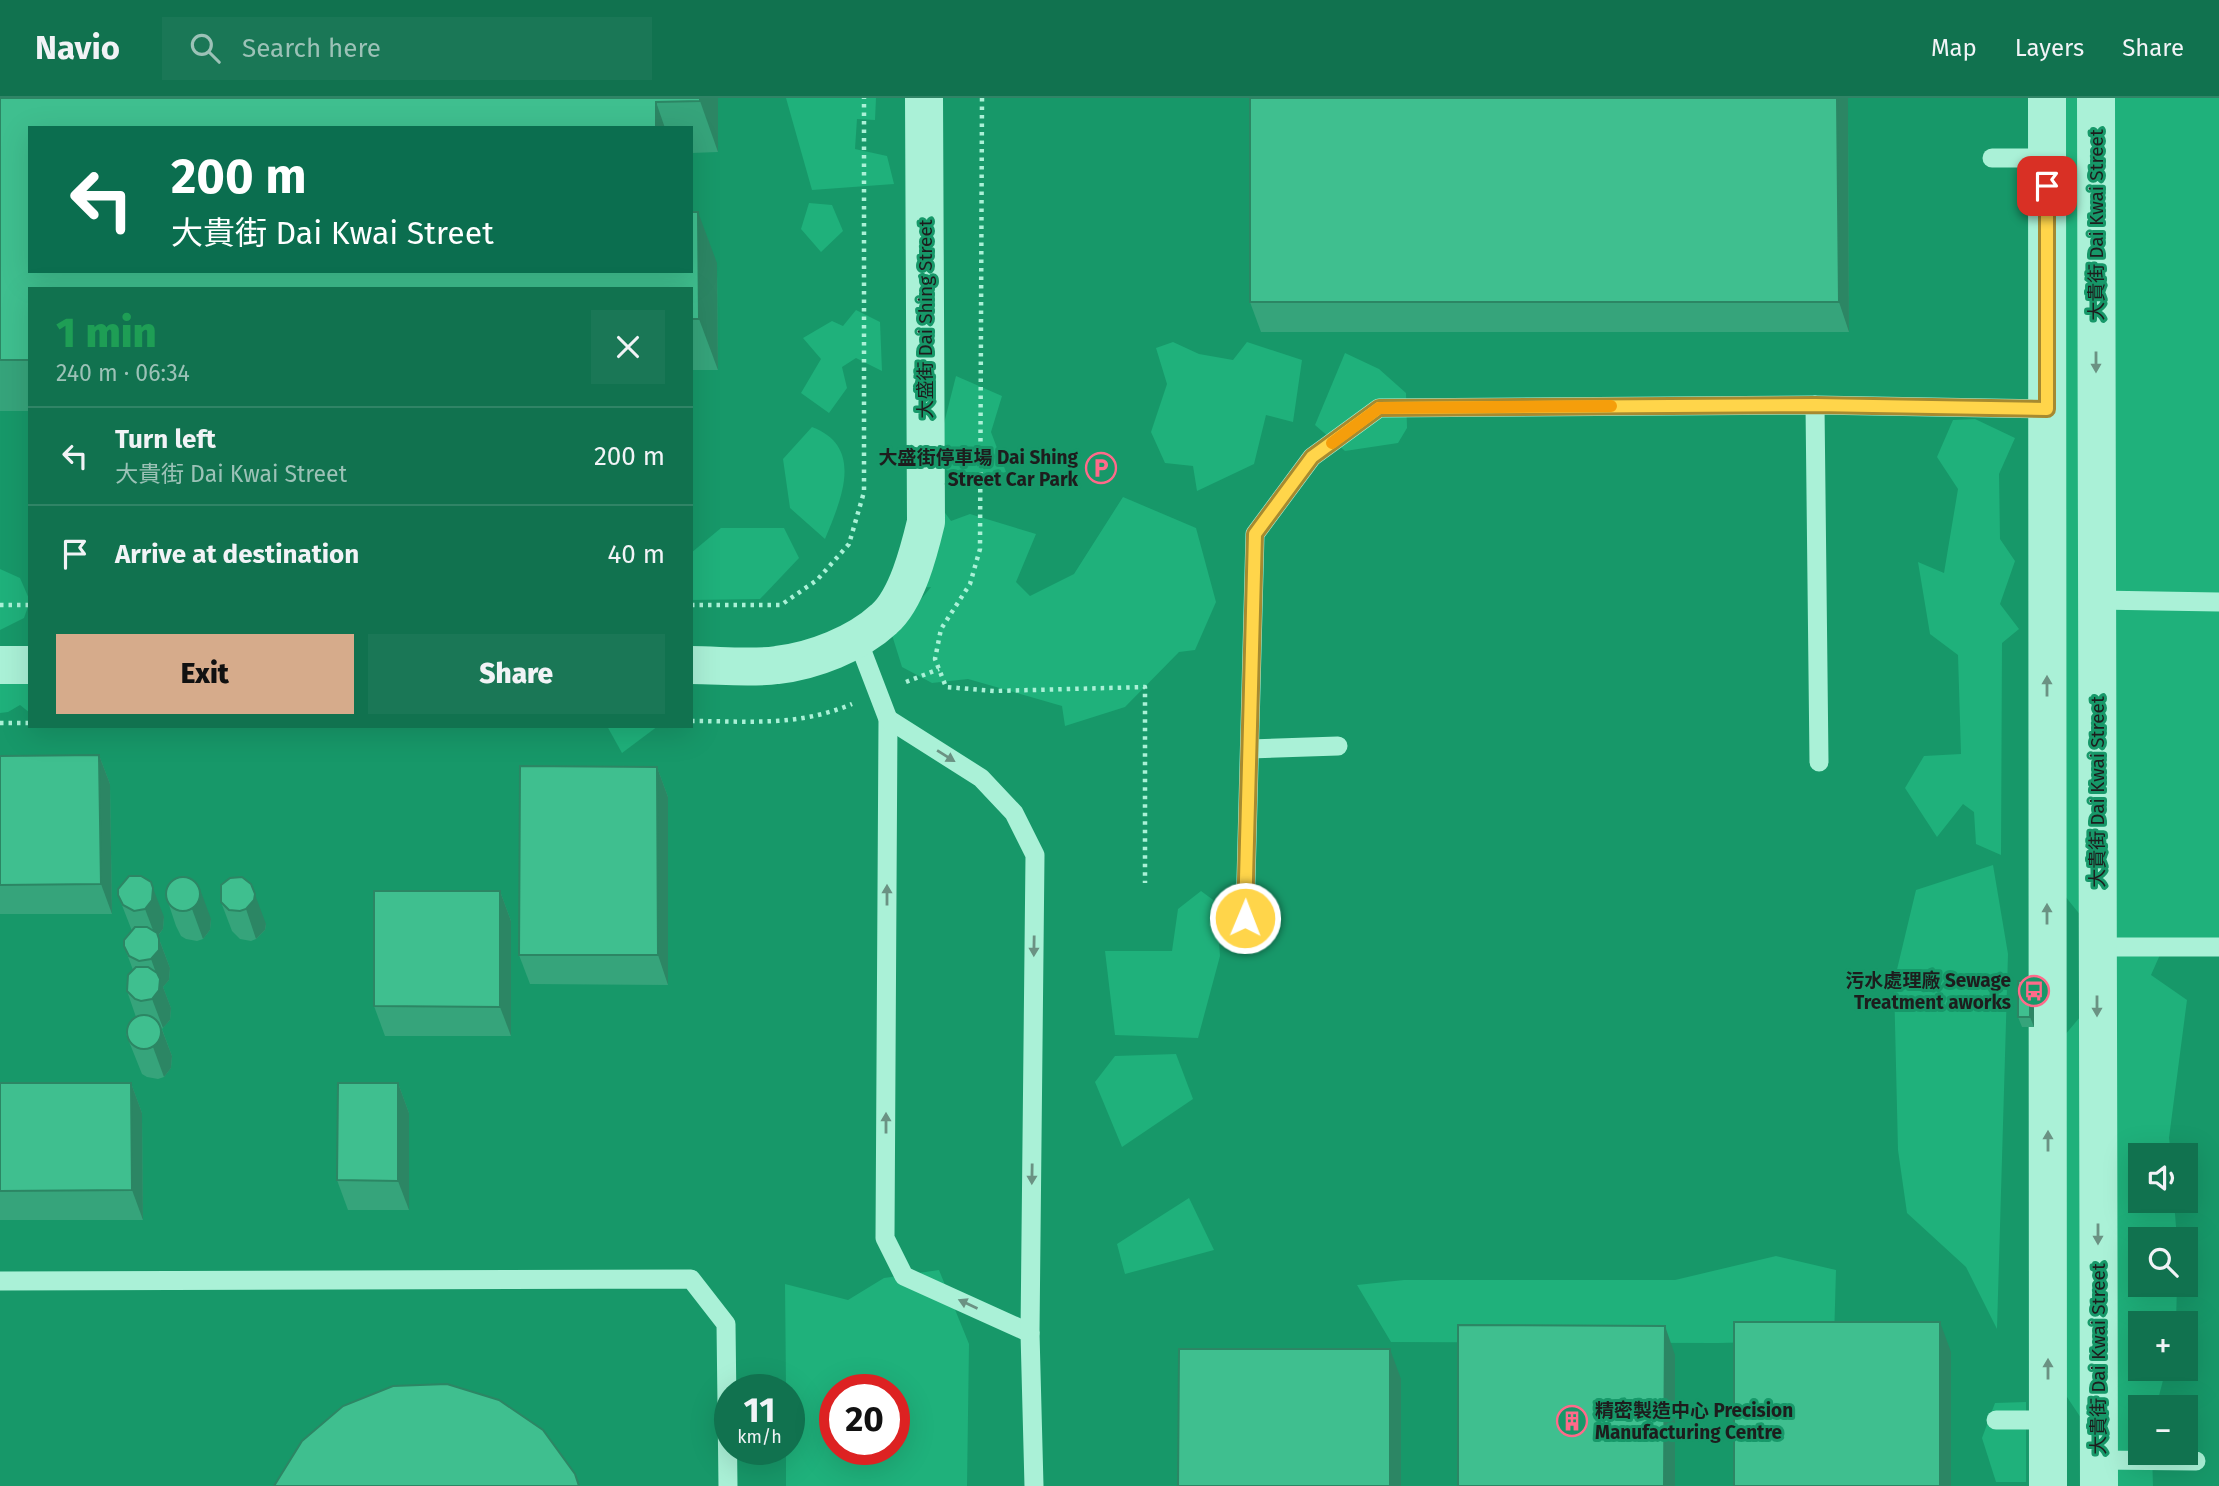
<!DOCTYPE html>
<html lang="en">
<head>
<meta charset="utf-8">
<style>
	:root { --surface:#11724f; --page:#1a7756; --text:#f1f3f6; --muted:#9cc2b7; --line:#308466; --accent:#d6ab8b }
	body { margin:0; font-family:"Fira Sans","Noto Sans TC",sans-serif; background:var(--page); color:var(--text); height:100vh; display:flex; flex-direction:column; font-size:26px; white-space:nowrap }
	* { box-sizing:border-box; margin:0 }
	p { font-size:23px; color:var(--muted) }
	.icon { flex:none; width:38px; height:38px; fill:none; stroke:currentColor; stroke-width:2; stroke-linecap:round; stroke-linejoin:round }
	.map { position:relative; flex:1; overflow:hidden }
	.drawer { position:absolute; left:28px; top:189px; width:665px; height:441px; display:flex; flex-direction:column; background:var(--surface); border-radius:0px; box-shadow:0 7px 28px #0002 }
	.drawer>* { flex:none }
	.banner { position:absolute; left:28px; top:28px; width:665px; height:147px; border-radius:0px; box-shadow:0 7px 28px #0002; background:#0b6e4f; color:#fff; overflow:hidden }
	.controls { position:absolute; left:2128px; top:1045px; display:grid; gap:14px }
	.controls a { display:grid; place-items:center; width:70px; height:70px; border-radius:0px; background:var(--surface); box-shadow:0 7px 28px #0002; font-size:35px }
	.speed { position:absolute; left:714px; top:1276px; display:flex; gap:14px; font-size:35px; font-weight:700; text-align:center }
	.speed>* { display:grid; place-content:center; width:91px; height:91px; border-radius:50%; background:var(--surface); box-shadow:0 7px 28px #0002; line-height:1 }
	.speed small { font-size:18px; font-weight:400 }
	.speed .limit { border:10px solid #d22; background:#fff; color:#111 }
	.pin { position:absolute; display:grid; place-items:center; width:60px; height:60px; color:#fff; margin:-30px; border-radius:14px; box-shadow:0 4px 10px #0006 }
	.me { position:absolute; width:77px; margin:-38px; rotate:1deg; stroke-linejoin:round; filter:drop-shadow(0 0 5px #0008) }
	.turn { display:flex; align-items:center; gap:24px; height:147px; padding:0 28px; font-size:32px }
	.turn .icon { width:91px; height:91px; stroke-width:2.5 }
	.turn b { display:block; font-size:49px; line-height:60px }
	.round { display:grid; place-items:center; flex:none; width:74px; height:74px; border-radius:0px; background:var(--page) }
	.summary { display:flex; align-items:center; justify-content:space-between; height:119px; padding:0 28px }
	h1 { font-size:42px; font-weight:800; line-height:52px; color:#1e9e55 }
	.button { display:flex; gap:14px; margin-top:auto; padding:14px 28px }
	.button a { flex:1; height:80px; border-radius:0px; background:var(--accent); color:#111; font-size:28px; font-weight:800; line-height:80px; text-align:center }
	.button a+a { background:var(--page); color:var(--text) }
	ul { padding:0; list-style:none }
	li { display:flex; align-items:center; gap:21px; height:98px; padding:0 28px; border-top:2px solid var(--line) }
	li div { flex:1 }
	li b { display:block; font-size:26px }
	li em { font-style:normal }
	header { display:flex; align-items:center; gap:42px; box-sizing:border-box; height:98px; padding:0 35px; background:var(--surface); border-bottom:2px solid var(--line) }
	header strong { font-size:33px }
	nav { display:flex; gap:38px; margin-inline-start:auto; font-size:24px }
	.search { width:490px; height:63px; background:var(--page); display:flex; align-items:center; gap:18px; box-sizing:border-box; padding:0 24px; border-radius:0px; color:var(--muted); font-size:26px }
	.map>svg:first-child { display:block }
	.green { fill:#1fb17b; fill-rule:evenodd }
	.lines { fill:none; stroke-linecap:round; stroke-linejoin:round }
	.path { stroke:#aaf1d7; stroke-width:4.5; stroke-dasharray:3.5 5; stroke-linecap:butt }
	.service { stroke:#aaf1d7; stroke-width:19 }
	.minor { stroke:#aaf1d7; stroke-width:38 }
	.tertiary { stroke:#aaf1d7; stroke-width:38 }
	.wall { fill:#36a47b }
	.shaded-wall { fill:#2c8664 }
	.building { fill:#3fbf8f; stroke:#2c8664; stroke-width:2 }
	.oneway { fill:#6b9283 }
	.route-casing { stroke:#a68a30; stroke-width:18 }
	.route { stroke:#ffd54a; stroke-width:12 }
	.slow { stroke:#f59e0b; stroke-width:12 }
	.labels { text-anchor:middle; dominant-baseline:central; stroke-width:6; stroke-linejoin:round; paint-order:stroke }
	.street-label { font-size:19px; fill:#1d1d1d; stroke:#179869 }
	.poi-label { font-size:19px; font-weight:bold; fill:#1d1d1d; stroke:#179869; text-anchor:end }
</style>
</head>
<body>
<header>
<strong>Navio</strong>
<div class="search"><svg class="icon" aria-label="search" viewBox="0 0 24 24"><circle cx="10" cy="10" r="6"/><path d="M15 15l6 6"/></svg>Search here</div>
<nav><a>Map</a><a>Layers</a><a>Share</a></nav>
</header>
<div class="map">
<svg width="2219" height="1388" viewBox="0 0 2219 1388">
	<rect width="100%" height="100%" fill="#179869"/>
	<!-- green -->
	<g class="green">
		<path d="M786,0h90l-1,22 -18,-1 -2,30 32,7 7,28 -82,6z"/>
		<path d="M2046,0h173v843l-56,7 -12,27 36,25 -18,138 2,17h-31v45l34,1 3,38h-37v45l37,1 -1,38h-36v45l26,1 -10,38h-16v45l12,1 1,33h-60v-50l-40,-60 -5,-321 59,-70 -4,-42 -64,-79z"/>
		<path d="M809,105l23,2 11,26 -22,21 -20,-23z"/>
		<path d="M856,212l24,12 2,49 -26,-13 -14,9 5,21 -18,25 -28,-20 20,-34 -18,-21 29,-17 11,5z"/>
		<path d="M1173,244l26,12 34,6 14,-18 55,18 -9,62 -27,-7 -12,49 -57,27 -4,-25 -28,-3 -14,-31 16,-48 -11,-36z"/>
		<path d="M1345,255l34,16 27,24 1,35 -9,15 -53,8 -30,-26z"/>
		<path d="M956,278l46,20 -11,36 15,40 -47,9 -24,-22z"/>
		<path d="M1975,321l40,19 -16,36 1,65 15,22 -15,43 19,25 -17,14 -1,212 -25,-11 -2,-32 -11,-8 -26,33 -32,-49 19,-32 37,-2 -3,-99 -28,-21 -12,-72 26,11 14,-84 -21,-32 16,-37z"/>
		<path d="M812,329c53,20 29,73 13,112l-35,-31 -7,-49z"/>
		<path d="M1123,399l73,31 20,74 -21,48 -16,2 -54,55 -60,19 -3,-20 -94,-27 -36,4 -30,-16 -10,-32 39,-48 -46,4 55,-85 11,15 19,-7 66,20 -20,48 14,14 44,-22z"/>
		<path d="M721,430h63l15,30 -39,41 -69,1v-47z"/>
		<path d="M0,471l20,9 10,23 -6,17 -24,12z"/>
		<path d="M0,580l30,2v33l-10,-8 -12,7 -8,1z"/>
		<path d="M607,628h51l-36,27z"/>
		<path d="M1993,767l15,89 -11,375 -31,-62 -59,-54 -9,-63 -4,-168 22,-92z"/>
		<path d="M1201,793l15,11 4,54 -22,82 -83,-3 -10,-84h67l6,-42z"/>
		<path d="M1176,956l17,45 -71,48 -27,-65 20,-26z"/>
		<path d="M1189,1100l25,52 -89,24 -8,-30z"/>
		<path d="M1776,1158l60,14 -2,70 -116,3 -327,-1 -34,-57 47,-5h271z"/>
		<path d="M939,1172l30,74 -2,142h-181v-37h3v-59l-3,-1 -1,-105 63,16 36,-22zM835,1292h59v59h-59z"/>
		<path d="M2026,1304v80h-30l-14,-44 13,-35z"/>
	</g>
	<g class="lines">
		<!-- path -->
		<g class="path">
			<path d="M982,0l-2,451 -10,35 -29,45 -6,30 11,28 48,4 151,-4v196"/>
			<path d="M0,507h30"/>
			<path d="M691,507h90l36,-25 32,-36 15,-52v-394"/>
			<path d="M906,584l33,-13"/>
			<path d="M691,623c58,0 106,6 161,-17"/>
			<path d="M0,625h30"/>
		</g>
		<!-- service -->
		<g class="service">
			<path d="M1992,60h55"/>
			<path d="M1815,307l4,357"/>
			<path d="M2097,502l122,2"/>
			<path d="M857,540l31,81 -3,519 19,38 126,57"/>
			<path d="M888,621l93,59 33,35 21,42 -5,478 4,153"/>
			<path d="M1250,651l88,-3"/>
			<path d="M1245,820l10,-384 57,-77 67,-49 436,-3 232,4"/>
			<path d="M2097,849h122"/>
			<path d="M0,1183l691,-2 35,45 2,162"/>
			<path d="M1996,1322h52"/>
			<path d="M2099,1362l97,1"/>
		</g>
		<!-- minor -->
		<g class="minor">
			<path d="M0,567h30"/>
			<path d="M691,567c28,0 58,4 86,0 36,-4 80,-21 107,-46 23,-20 35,-68 42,-97l-2,-424"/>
		</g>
		<!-- tertiary -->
		<g class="tertiary">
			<path d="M2047,0l1,1388"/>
			<path d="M2096,0l3,1388"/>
		</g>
	</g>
	<!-- wall -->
	<g class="wall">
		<path d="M0,0h718v54l-27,1v-25h-661l687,135 1,107h-27v-81h-661v122h-30z"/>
		<path d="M1250,0h598l1,234h-588l-11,-30z"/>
		<path d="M99,657l11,29 2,130h-112v-158z"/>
		<path d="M657,669l11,30v188l-138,-1 -11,-29z"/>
		<path d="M221,787l45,39 -1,6 -9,9 -5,2 -11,-2 -8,-8 -11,-29z"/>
		<path d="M500,793l11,30v115h-126l-11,-30z"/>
		<path d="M118,797l46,22 -1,12 -5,7 12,32 -1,12 -6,7 8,21 -1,12 -8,9 10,27 -1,12 -7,9 -6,2 -11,-2 -5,-3 -16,-40 10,-17 -9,-26 6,-21 -9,-24 8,-15z"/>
		<path d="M166,798l45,23 -1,11 -7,9 -6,2 -11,-2 -5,-3 -5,-10z"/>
		<path d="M2030,883l4,10v36h-12l-4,-10z"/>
		<path d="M0,985h131l11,30 1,107h-143z"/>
		<path d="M398,985l11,30v97h-61l-11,-30z"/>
	</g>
	<!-- shaded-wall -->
	<g class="shaded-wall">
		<path d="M700,0h18v54l-18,-51z"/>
		<path d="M1837,0h11l1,234 -10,-30z"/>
		<path d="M656,4l9,26h-9z"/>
		<path d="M698,114l19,51 1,107 -19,-51z"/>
		<path d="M99,657l11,29 2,130 -11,-30z"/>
		<path d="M657,669l11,30v188l-10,-30z"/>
		<path d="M251,786l15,40 -1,6 -9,9 -10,-30z"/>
		<path d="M153,790l11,29 -1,12 -7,9 -11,-29z"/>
		<path d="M200,791l11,30 -1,11 -7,9 -11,-30z"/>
		<path d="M500,793l11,30v115l-11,-29z"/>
		<path d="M159,841l11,29 -1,12 -6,7 8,21 -1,12 -7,8 -11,-29 8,-15 -9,-25z"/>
		<path d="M2030,883l4,10v36l-4,-10z"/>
		<path d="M161,929l11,29 -1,12 -7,9 -11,-30z"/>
		<path d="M131,985l11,30 1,107 -11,-30z"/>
		<path d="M398,985l11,30v97l-11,-29z"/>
		<path d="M1940,1224l11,30v134h-11z"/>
		<path d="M1665,1228l10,29v131h-11z"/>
		<path d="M1390,1251l11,30v107h-11z"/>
	</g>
	<!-- building -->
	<g class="building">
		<path d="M0,0h700v3l-44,1v26h-626v143h661v-59h7l1,107h-8v-30h-661v71h-30z"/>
		<path d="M1250,0h587l2,204h-589z"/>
		<path d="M99,657l2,129 -101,1v-129z"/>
		<path d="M520,668l137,1 1,188h-139z"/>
		<path d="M129,778h12l10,6 2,6 -1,12 -7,9 -11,2 -11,-6 -5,-10v-6z"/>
		<circle cx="183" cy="796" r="17"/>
		<path d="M242,779l9,7 4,10 -1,6 -8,9 -6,2 -11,-1 -8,-8v-17l9,-7z"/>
		<path d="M374,793h126v116l-126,-1z"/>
		<path d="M135,829h12l10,6 2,6v11l-8,9 -12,2 -10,-5 -5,-10v-6z"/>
		<path d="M136,869h12l9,6 3,6 -1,11 -7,9 -11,2 -6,-2 -8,-8 1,-16z"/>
		<rect x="2018" y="883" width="12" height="36"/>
		<circle cx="144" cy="934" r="17"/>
		<path d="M0,985h131l1,107 -132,1z"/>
		<path d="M338,985h60v98l-61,-1z"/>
		<rect x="1734" y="1224" width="206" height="164"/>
		<path d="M1458,1227l207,1 -1,160h-206z"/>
		<path d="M1179,1251h211v137h-212z"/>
		<path d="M447,1286l52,16 44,30 32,44 4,12h-305l28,-45 41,-35 50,-20z"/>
	</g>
	<!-- one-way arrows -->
	<defs><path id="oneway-solid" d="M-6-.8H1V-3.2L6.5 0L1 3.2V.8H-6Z" transform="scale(1.75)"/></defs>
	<g class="oneway">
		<use href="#oneway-solid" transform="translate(2096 264) rotate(90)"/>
		<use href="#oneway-solid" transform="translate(2047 588) rotate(-90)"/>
		<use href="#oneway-solid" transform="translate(946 658) rotate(32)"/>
		<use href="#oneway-solid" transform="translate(887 797) rotate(-90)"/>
		<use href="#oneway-solid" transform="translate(2047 816) rotate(-90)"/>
		<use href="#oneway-solid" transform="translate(1034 848) rotate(91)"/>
		<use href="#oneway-solid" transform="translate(2097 908) rotate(90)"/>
		<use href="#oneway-solid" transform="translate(886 1025) rotate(-90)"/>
		<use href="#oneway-solid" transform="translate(2048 1043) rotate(-90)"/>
		<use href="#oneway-solid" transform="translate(1032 1076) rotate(91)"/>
		<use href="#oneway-solid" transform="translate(2098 1136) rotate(90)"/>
		<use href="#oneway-solid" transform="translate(968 1206) rotate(-155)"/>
		<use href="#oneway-solid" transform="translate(2048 1271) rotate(-90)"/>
	</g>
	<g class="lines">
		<!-- route casing -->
		<g class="route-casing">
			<path id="route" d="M1245,820l10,-384 57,-77 67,-49 436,-3 232,4v-223"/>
		</g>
		<!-- route -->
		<use href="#route" class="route"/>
		<!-- slow -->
		<path class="slow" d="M1332,345l47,-35 232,-2"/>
	</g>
	<!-- icons -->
	<defs>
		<g id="parking-ring" transform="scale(1.575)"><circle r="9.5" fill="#179869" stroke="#ff6a8a" stroke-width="1.5"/><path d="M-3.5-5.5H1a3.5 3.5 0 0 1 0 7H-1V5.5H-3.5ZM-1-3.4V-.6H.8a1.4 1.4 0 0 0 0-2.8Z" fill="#ff6a8a"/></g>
		<g id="bus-ring" transform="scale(1.575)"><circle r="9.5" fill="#179869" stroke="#ff6a8a" stroke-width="1.5"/><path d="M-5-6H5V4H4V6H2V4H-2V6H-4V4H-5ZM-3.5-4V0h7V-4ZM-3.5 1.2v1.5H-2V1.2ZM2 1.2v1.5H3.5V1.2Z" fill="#ff6a8a"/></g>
		<g id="building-ring" transform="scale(1.575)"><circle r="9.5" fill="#179869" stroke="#ff6a8a" stroke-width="1.5"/><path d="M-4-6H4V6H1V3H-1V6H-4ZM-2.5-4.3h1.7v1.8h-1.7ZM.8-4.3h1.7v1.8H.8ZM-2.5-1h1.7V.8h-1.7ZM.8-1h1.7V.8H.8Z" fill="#ff6a8a"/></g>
	</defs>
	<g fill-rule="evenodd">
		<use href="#parking-ring" x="1101" y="370"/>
		<use href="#bus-ring" x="2034" y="893"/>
		<use href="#building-ring" x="1572" y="1323"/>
	</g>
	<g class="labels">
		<!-- street labels -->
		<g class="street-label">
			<text transform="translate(2096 127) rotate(-90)">大貴街 Dai Kwai Street</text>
			<text transform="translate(925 221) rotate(-90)">大盛街 Dai Shing Street</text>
			<text transform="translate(2097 694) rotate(-90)">大貴街 Dai Kwai Street</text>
			<text transform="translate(2098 1261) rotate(-90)">大貴街 Dai Kwai Street</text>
		</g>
		<!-- poi labels -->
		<g class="poi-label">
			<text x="1078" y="359">大盛街停車場 Dai Shing<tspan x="1078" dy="22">Street Car Park</tspan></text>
			<text x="2011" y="882">污水處理廠 Sewage<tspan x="2011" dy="22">Treatment aworks</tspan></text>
			<text x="1595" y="1312" text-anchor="start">精密製造中心 Precision<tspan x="1595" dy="22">Manufacturing Centre</tspan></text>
		</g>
	</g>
</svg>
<div class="controls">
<a><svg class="icon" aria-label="sound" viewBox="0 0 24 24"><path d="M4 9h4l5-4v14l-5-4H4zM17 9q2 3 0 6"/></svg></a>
<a><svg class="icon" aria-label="search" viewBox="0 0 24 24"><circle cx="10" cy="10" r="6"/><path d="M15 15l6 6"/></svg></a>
<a>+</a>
<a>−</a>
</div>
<div class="speed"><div>11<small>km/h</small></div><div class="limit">20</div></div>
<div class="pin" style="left:2047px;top:88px;background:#d93025"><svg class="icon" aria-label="arrive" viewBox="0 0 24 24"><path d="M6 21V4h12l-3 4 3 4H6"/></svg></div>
<svg class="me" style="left:1245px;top:820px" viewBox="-20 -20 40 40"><circle r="17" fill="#ffd54a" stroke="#fff" stroke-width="3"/><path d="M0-11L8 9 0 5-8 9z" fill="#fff"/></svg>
<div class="banner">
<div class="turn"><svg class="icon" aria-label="left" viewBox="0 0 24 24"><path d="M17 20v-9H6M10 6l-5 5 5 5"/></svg><div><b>200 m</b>大貴街 Dai Kwai Street</div></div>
</div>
<section class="drawer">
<div class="summary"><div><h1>1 min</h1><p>240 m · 06:34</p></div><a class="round"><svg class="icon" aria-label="close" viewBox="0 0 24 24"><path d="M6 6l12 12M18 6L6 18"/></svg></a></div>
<ul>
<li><svg class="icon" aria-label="left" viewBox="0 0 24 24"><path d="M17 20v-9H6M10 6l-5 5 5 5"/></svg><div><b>Turn left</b><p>大貴街 Dai Kwai Street</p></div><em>200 m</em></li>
<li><svg class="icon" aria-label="arrive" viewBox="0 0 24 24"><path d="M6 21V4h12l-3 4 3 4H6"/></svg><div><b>Arrive at destination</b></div><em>40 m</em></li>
</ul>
<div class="button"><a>Exit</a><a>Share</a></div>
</section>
</div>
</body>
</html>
